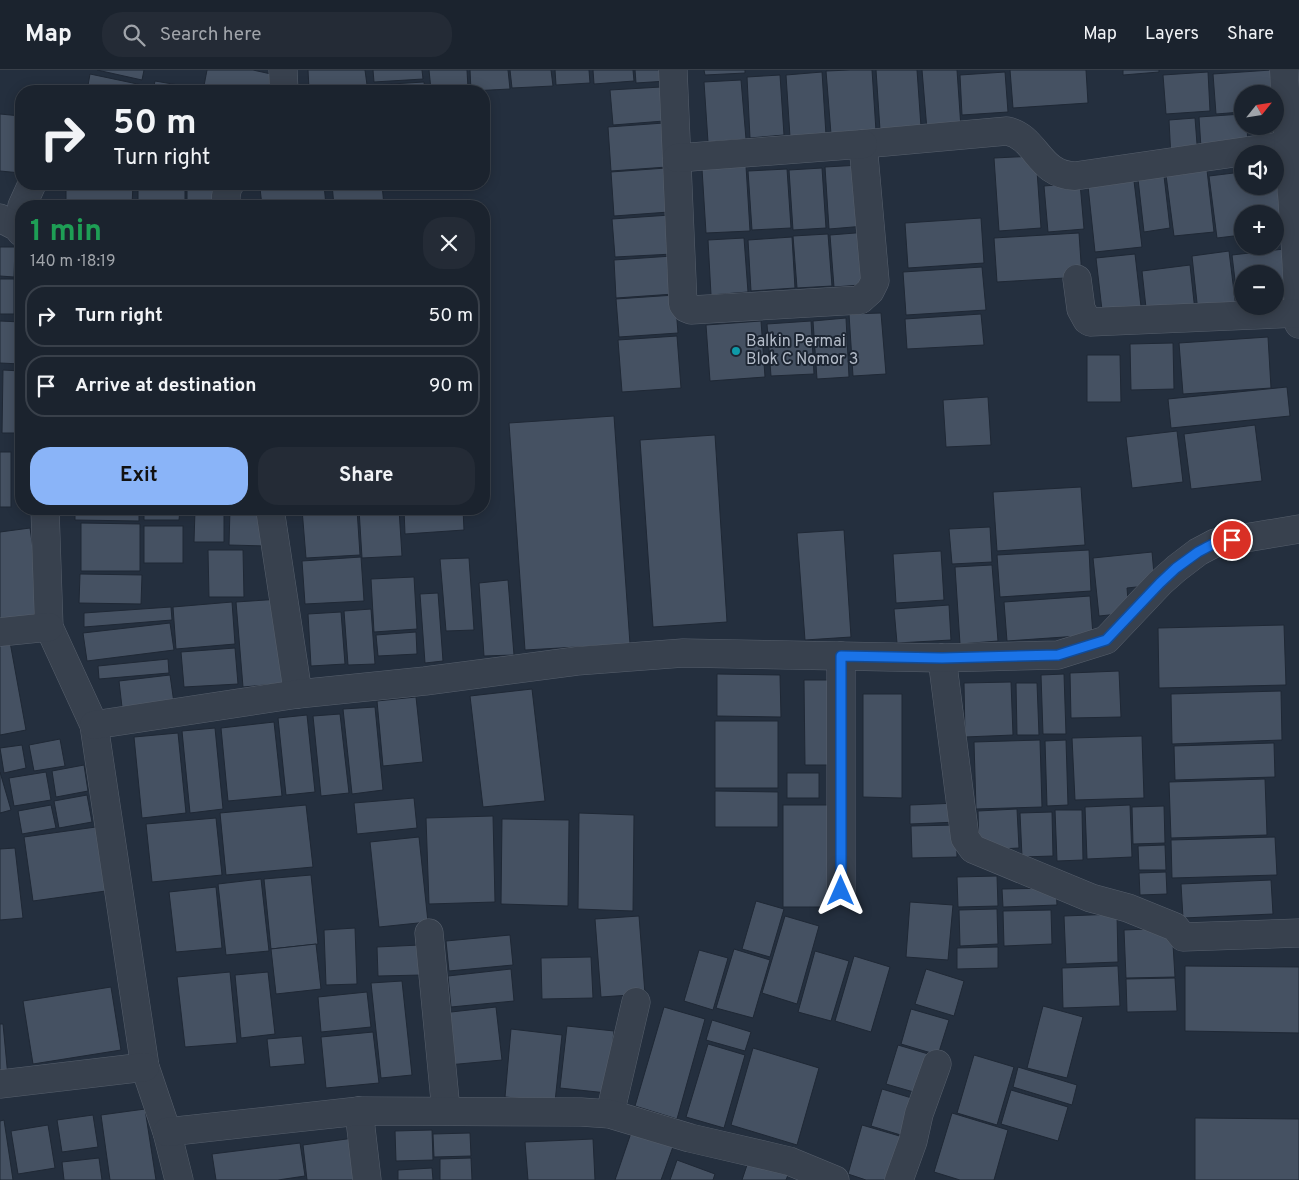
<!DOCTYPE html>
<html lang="en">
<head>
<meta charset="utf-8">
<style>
	:root { --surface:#1b232e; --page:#242b36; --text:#f1f3f6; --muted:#a0a4aa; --line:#39404a; --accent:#8ab4f8 }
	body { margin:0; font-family:Overpass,sans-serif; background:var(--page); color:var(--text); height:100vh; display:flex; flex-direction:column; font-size:19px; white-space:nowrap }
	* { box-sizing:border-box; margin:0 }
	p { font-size:16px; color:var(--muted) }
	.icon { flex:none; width:28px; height:28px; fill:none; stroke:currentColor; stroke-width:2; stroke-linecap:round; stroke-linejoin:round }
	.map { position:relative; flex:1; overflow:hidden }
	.details { position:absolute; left:15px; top:130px; width:475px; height:315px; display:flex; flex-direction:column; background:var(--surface); border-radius:20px; box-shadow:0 2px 12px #0003,0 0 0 1px var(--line) }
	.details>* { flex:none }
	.guide { position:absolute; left:15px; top:15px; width:475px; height:105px; border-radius:20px; box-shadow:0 2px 12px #0003,0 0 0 1px var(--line); background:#1b232e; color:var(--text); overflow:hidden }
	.needle { width:32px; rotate:60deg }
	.fabs { position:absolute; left:1234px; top:15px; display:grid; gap:10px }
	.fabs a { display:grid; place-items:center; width:50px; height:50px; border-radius:50%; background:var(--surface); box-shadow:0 2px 12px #0003,0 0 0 1px var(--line); font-size:25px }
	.pin { position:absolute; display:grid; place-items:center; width:42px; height:42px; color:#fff; margin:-21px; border:2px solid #fff; border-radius:50%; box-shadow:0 1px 5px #0007 }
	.me { position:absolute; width:55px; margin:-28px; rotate:0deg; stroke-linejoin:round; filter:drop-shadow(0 0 4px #0008) }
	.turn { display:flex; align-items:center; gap:18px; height:105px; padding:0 15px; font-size:22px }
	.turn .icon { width:65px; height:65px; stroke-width:2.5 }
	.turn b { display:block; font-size:35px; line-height:42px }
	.round { display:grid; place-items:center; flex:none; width:52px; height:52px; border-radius:20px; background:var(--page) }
	.headline { display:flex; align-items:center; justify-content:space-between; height:85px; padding:0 15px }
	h1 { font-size:30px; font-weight:700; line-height:38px; color:#1e9e55 }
	.action { display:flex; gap:10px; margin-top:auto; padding:10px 15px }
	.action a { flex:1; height:58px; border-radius:20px; background:var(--accent); color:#111; font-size:20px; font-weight:700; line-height:58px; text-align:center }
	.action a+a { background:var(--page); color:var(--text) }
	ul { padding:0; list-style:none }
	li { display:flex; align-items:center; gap:15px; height:62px; margin:0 10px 8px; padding:0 5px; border:2px solid var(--line); border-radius:20px }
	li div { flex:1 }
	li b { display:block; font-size:19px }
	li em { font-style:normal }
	header { display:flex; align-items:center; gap:30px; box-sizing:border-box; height:70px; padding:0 25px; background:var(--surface); border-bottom:1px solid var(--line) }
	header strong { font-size:24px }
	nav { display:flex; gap:28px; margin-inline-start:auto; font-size:18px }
	.search { width:350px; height:45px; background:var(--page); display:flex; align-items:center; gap:12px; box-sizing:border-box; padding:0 18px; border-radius:20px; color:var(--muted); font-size:19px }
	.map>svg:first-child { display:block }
	.building { fill:#455162; stroke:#1f2835; fill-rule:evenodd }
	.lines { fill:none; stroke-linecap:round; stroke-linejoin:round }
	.minor-casing { stroke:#565f6c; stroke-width:29 }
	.minor { stroke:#38414e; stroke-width:28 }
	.route-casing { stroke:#114b97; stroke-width:12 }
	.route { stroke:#1a73e8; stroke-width:9 }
	.culture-dot { fill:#0f9aa8; stroke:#1d2633; stroke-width:2 }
	.labels { text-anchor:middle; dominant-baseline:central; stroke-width:4; stroke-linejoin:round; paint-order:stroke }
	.poi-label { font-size:16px; fill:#b4bcc9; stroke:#1d2633; text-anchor:start }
</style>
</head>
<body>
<header>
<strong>Map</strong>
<div class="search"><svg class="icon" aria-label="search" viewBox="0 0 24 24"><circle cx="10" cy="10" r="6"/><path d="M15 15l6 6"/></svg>Search here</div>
<nav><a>Map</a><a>Layers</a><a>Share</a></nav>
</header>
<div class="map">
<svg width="1299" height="1110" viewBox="0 0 1299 1110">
	<rect width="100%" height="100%" fill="#242f3e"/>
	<!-- building -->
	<g class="building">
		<path d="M97,0h47l-2,10z"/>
		<path d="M207,0h46l27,6 -3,15h-74z"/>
		<path d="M308,0h57l2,15 -58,4z"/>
		<path d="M373,0h49l1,9 -49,3z"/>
		<path d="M429,0h38l1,18 -37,2z"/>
		<path d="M470,0h38l2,19 -39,2z"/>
		<path d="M510,0h41l2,16 -41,2z"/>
		<path d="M555,0h34l1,13 -34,2z"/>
		<path d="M593,0h40l1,11 -40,3z"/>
		<path d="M635,0h32v11l-31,2z"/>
		<path d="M704,0h41v3l-40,2z"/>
		<path d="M850,0h22l4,61 -45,3 -5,-63z"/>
		<path d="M876,0h41l4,57 -41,3z"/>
		<path d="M922,0h35l4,58 -34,2z"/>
		<path d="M1010,0h76l2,33 -75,5z"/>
		<path d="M1123,0h36v2l-36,3z"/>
		<path d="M1271,0l4,24h-33v18l-26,2 -3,-40z"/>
		<path d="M822,2l4,63 -36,2 -4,-62z"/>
		<path d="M1005,2l3,40 -46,3 -2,-40z"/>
		<path d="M1208,2l2,39 -44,3 -3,-39z"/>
		<path d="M90,4l57,12 -1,5h-59z"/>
		<path d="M780,5l4,60 -34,3 -3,-61z"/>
		<path d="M741,10l5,59 -38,3 -4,-60z"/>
		<path d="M155,11l41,7v3h-43z"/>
		<path d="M424,12l1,9h-50v-6z"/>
		<path d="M661,17l3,34 -51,4 -3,-35z"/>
		<path d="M0,44l21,2v57l-21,-2z"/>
		<path d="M1242,44v12h5l1,20 -47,2 -2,-31z"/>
		<path d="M1195,48l3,39 -27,2 -2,-39z"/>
		<path d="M664,53l3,44 -56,4 -3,-44z"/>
		<path d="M1036,86l5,72 -42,3 -5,-73z"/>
		<path d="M861,95l4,61 -36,3 -4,-62z"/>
		<path d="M746,96l4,65 -44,2 -4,-64z"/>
		<path d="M666,98l3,44 -55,4 -3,-44z"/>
		<path d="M822,98l4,60 -33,2 -4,-60z"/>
		<path d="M1275,98l8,62 -8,1v-17h-33v21l-25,3 -8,-62 33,-4v14h33z"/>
		<path d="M787,99l4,59 -39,2 -4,-59z"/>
		<path d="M1207,100l7,62 -40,4 -8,-61z"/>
		<path d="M1164,106l6,52 -26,4 -6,-53z"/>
		<path d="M1134,111l8,66 -47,5 -7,-66z"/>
		<path d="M1080,113l4,46 -36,3 -4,-46z"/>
		<path d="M66,114h67l-1,22h-66z"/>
		<rect x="138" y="114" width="47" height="22"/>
		<path d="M324,114l2,22h-64l-2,-18z"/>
		<path d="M332,114h50l2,22h-50z"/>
		<path d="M223,119v17h-36v-16z"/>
		<path d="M670,145l3,39 -58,3 -3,-38z"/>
		<path d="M981,148l3,45 -76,5 -3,-45z"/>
		<path d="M868,162l5,52 -39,3 -4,-52z"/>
		<path d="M1079,163l3,44 -85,5 -3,-44z"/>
		<path d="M828,164l4,52 -35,2 -4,-52z"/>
		<path d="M792,167l3,51 -44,3 -3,-51z"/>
		<path d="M744,168l4,54 -37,3 -3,-55z"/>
		<path d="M0,177h15l-1,30 -14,-1z"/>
		<path d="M1284,179l7,59 -52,6 -7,-59zM1242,204h33v32h-33z"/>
		<path d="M1229,181l7,57 -38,4 -6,-56z"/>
		<path d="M1135,184l7,61 -39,4 -7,-61z"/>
		<path d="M672,186l2,38 -58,4 -2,-38z"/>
		<path d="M1190,195l5,46 -48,6 -5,-46z"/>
		<path d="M982,197l4,43 -80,5 -3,-43z"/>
		<rect x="0" y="209" width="14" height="35"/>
		<path d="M675,225l3,38 -59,4 -3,-38z"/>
		<path d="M881,243l5,61 -33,2 -4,-62z"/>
		<path d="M981,244l3,31 -77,4 -2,-30z"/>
		<path d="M846,248l3,59 -32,2 -4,-58z"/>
		<path d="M0,251l21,1v42l-21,-1z"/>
		<path d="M761,251l4,56 -55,4 -4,-56z"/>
		<path d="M811,251l3,53 -43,2 -4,-52z"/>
		<path d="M677,266l4,52 -59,4 -4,-52z"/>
		<path d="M1268,267l3,51 -88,6 -4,-51z"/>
		<path d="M1173,273l1,46 -43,1 -1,-46z"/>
		<path d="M1087,285h33l1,47h-34z"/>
		<path d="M3,300l18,1v62h-19z"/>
		<path d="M1287,317l3,29 -119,12 -3,-29z"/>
		<path d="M988,327l3,48 -45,2 -3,-47z"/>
		<path d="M614,346l16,228 -105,6 -16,-227z"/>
		<path d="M1255,355l7,56 -71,8 -7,-55z"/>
		<path d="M1177,361l6,51 -51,6 -6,-51z"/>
		<path d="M715,365l12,187 -74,5 -13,-187z"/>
		<rect x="0" y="382" width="11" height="55"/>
		<path d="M1081,417l4,58 -88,6 -4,-59z"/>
		<path d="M75,439h64v12l-64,-1z"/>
		<path d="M144,439h36l-1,11h-35z"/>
		<path d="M230,439h38l-1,37 -38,-1z"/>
		<path d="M302,439h55l3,46 -54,3z"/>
		<path d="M359,439h40l3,47 -40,2z"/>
		<path d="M404,439h59l1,21 -59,4z"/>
		<path d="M195,440h29v32h-30z"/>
		<path d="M81,453l59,1v47h-59z"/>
		<rect x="144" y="456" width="39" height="37"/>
		<path d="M990,457l2,35 -40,2 -3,-35z"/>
		<path d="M30,458l13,91 -43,7v-94z"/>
		<path d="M844,460l7,107 -46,3 -8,-107z"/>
		<path d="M208,480h35l1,47h-35z"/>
		<path d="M1089,480l2,41 -91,6 -3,-42z"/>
		<path d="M941,481l3,49 -48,3 -3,-49z"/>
		<path d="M1152,482l3,33 -28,3 2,25 -30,3 -6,-58z"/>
		<path d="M361,487l3,44 -59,3 -3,-43z"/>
		<path d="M469,488l5,72 -28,1 -6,-72z"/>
		<path d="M992,495l6,76 -38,3 -5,-77z"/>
		<path d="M80,504l62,1 -1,29 -62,-1z"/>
		<path d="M414,507l3,52 -43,3 -3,-53z"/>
		<path d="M508,510l6,75 -30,1 -5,-73z"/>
		<path d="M438,523l5,68 -18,2 -5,-69z"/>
		<path d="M1090,526l3,39 -86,6 -3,-39z"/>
		<path d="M281,529l7,84 -45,4 -7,-85z"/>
		<path d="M232,532l3,42 -59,5 -3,-42z"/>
		<path d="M949,535l2,35 -54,3 -3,-34z"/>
		<path d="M171,537l1,13 -88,7v-14z"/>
		<path d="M371,539l4,55 -27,1 -4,-54z"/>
		<path d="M341,542l4,52 -34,2 -3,-52z"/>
		<path d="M170,553l4,27 -87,11 -4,-28z"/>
		<path d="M1284,555l2,60 -127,3 -1,-60z"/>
		<path d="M416,562l1,22 -39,2 -2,-21z"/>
		<path d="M10,572l16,88 -26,5v-91z"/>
		<path d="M235,578l3,36 -54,3 -3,-35z"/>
		<path d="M168,589l1,14 -70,6 -1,-13z"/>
		<path d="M1119,601l2,46 -50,1 -1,-45z"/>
		<path d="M717,604l63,1 1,42 -64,-1z"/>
		<path d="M1064,604l2,60h-23l-2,-59z"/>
		<path d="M170,605l5,35 -52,6 -4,-35z"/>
		<path d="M804,610h28v85h-27z"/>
		<path d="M1011,612l2,53 -48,2 -1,-54z"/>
		<path d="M1016,613h21l2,52h-22z"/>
		<path d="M532,619l13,112 -62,6 -13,-111z"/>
		<path d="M1281,621l1,49 -110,4 -1,-50z"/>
		<path d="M863,624h39v104l-39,-1z"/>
		<path d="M416,627l7,65 -40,4 -6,-65z"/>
		<path d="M375,637l8,83 -31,4 -9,-85z"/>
		<path d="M340,644l9,79 -28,3 -8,-80z"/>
		<path d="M307,645l8,77 -29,3 -8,-77z"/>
		<rect x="715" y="651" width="63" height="67"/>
		<path d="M274,652l8,74 -54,5 -7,-73z"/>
		<path d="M215,658l8,81 -33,4 -8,-82z"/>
		<path d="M178,663l8,80 -44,5 -8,-81z"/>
		<path d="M1142,666l2,62 -69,2 -3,-62z"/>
		<path d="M60,669l5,27 -31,5 -5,-26z"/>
		<path d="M1040,670l2,67 -66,2 -2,-67z"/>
		<path d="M1066,670l2,65 -21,1 -2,-65z"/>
		<path d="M1274,673l1,34 -100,3 -1,-34z"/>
		<path d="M22,675l4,23 -22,5 -4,-25z"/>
		<path d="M84,695l4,26 -32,6 -4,-26z"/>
		<path d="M0,702l11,38 -11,3z"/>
		<path d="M46,702l5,28 -37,6 -5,-28z"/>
		<rect x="787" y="703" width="32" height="25"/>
		<path d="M1265,709l2,56 -96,3 -2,-56z"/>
		<path d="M715,721l63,1v35h-63z"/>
		<path d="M87,725l5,27 -33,6 -5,-27z"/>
		<path d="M414,728l3,30 -60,6 -3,-31z"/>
		<path d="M958,733v19l-48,2v-19z"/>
		<path d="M51,735l5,23 -34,6 -4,-23z"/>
		<path d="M306,735l7,62 -87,8 -6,-62z"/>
		<rect x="783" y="735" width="47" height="102"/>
		<path d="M1130,735l2,52 -45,2 -2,-52z"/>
		<path d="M1164,736l1,37 -32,1 -1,-37z"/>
		<path d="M1017,739l2,39 -40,2 -1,-39z"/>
		<path d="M1055,740h27l1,50 -26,1z"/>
		<path d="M1052,742l1,44 -31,1 -2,-44z"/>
		<path d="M579,743l55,2 -1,96 -55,-2z"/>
		<path d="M493,746l2,86 -66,2 -3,-86z"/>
		<path d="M216,748l6,57 -70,7 -6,-58z"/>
		<path d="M502,749l67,1 -1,86 -67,-2z"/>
		<path d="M956,755l1,32 -45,1 -1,-32z"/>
		<path d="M103,756l10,64 -80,11 -9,-64z"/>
		<path d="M419,767l9,85 -49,5 -9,-85z"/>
		<path d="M1275,767l2,38 -105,3 -1,-38z"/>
		<path d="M1165,775l1,25h-27l-1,-24z"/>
		<path d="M15,778l8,70 -23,2v-71z"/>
		<path d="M1166,802l1,22 -27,1 -1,-22z"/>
		<path d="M311,805l7,69 -47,5 -7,-70z"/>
		<path d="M997,806l1,30 -40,1 -1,-30z"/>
		<path d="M261,809l8,72 -43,4 -8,-71z"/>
		<path d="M1271,810l2,34 -90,4 -2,-34z"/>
		<path d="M216,817l6,61 -46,4 -7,-60z"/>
		<path d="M1056,818l1,17 -54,2 -1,-18z"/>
		<path d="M756,831l28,8 -14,48 -28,-8z"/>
		<path d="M910,832l43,3 -5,55 -42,-3z"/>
		<path d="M997,839l1,35 -38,2 -1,-36z"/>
		<path d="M1051,840l1,34 -48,2 -1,-35z"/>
		<path d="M1117,844l1,48 -52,2 -2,-48z"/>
		<path d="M639,846l6,78 -44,3 -6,-78z"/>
		<path d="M785,846l34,10 -22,78 -35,-11z"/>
		<path d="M355,858l2,56 -31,1 -2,-55z"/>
		<path d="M1172,858l3,49 -49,1 -2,-48z"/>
		<path d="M510,865l3,30 -64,6 -3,-30z"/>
		<path d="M316,874l5,45 -45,5 -5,-45z"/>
		<path d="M420,875l2,30 -44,1 -1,-29z"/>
		<path d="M998,877v21l-41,1v-21z"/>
		<path d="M734,879l36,11 -17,58 -37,-10z"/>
		<path d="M699,880l29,8 -15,52 -29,-9z"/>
		<path d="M815,881l34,10 -18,60 -33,-9z"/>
		<path d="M854,886l36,11 -19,65 -36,-11z"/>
		<path d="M591,887l2,41 -51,1 -1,-41z"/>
		<path d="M1118,896l2,40 -57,2 -1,-40z"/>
		<path d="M1185,896l114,1v66l-114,-2z"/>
		<path d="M511,899l3,32 -63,6 -3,-31z"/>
		<path d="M926,899l38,12 -10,35 -39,-12z"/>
		<path d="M230,902l7,71 -52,4 -8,-70z"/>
		<path d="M268,902l7,62 -34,4 -6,-63z"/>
		<path d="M1175,908l2,33 -50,1 -1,-33z"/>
		<path d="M402,911l10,94 -31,3 -10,-95z"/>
		<path d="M111,917l10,63 -88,14 -10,-63z"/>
		<path d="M367,922l4,35 -50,5 -3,-35z"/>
		<path d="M1043,936l40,11 -16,61 -40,-10z"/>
		<path d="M496,937l6,53 -54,5 -6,-52z"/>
		<path d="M664,937l41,12 -28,100 -42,-13z"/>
		<path d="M911,939l38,11 -11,35 -37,-11z"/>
		<path d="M712,950l39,12 -6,19 -39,-11z"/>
		<path d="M0,954h3l5,53 -8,1z"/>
		<path d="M567,956l47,5 -7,62 -47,-5z"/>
		<path d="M511,959l51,6 -7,67 -50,-5z"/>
		<path d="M373,962l6,51 -53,5 -5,-51z"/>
		<path d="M302,966l3,28 -35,3 -3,-28z"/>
		<path d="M708,974l37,11 -21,73 -38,-11z"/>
		<path d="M898,975l37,11 -11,39 -38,-11z"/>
		<path d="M753,978l66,20 -22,77 -66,-20z"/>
		<path d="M974,985l40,12 -17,58 -40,-12z"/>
		<path d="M1018,997l59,18 -5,20 -59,-18z"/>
		<path d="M882,1019l33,10 -11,37 -33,-10z"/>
		<path d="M1011,1020l57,17 -10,34 -57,-17z"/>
		<path d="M145,1039l11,71h-46l-9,-65z"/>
		<path d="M952,1043l56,17 -14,50h-34l-26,-8z"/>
		<path d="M93,1045l5,32 -36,5 -5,-32z"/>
		<path d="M1195,1048l104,1v61h-104z"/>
		<path d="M4,1050l9,60h-13v-59z"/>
		<path d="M48,1055l7,43 -37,6 -7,-43z"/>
		<path d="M862,1055l41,12 -13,43h-24l-18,-6z"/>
		<path d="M432,1060l1,30 -37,1 -1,-30z"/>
		<path d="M632,1060l42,14 -13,36h-46z"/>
		<path d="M470,1063l1,23 -37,1 -1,-23z"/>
		<path d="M361,1067l6,43h-60l-4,-35z"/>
		<path d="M593,1069l2,41h-67l-3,-38z"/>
		<path d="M300,1073l5,33 -27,4h-62l-4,-26z"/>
		<path d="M99,1088l3,22h-38l-2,-18z"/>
		<path d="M471,1088l1,22h-32v-21z"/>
		<path d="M677,1090l38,14 -2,6h-43z"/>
		<path d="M748,1092l40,13 -2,5h-44z"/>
		<path d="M432,1098l1,12h-35v-10z"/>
	</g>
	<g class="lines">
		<!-- minor casing -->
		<g class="minor-casing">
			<g id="minor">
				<path d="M283,0l1,21"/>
				<path d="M673,0l10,234 3,4 5,2 169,-10 10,-9 5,-10 -12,-137 144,-13c30,6 31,44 68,45l213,-31"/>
				<path d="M1284,0c4,85 13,169 15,254"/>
				<path d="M677,88l186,-14"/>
				<path d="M22,136l10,-22"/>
				<path d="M226,136v-10l2,-10 2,-2"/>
				<path d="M0,148l17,9 4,5"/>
				<path d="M1077,209l4,30 6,11 3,2 209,-9"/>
				<path d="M45,439l4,118 45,98 51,342 22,65 12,48"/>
				<path d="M270,439l28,185"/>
				<path d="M0,562l49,-5"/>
				<path d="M841,586v235"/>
				<path d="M942,588l23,180 8,11 118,49 37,10 47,19 8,10 116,-4"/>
				<path d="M94,655l204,-31 127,-13 152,-20 106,-8 259,5 116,-3 48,-15 54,-57 17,-15 21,-16 17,-9 84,-14"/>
				<path d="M429,863l17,178"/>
				<path d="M0,1014l145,-17"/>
				<path d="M359,1041l8,69"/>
				<path d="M610,1044l26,-112"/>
				<path d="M167,1062l192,-21 222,1 29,2 80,24 99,23 46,19"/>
				<path d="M899,1110l14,-39 6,-27 18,-50"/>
			</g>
		</g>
		<!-- minor -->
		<use href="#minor" class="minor"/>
	</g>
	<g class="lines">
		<!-- route casing -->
		<g class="route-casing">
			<path id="route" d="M841,821v-235l101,2 116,-3 48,-15 54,-57 16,-15 22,-16 17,-9 17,-3"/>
		</g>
		<!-- route -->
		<use href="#route" class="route"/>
	</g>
	<!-- markers -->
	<circle class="culture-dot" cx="736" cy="281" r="5"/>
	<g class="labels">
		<!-- poi labels -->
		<g class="poi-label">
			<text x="746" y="272">Balkin Permai<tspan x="746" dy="18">Blok C Nomor 3</tspan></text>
		</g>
	</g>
</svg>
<div class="fabs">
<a><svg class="needle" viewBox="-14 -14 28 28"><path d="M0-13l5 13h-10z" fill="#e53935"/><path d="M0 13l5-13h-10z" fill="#a0a4aa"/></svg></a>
<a><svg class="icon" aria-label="sound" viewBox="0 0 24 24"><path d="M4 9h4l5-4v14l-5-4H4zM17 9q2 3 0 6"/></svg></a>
<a>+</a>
<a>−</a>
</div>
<div class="pin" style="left:1232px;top:470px;background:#d93025"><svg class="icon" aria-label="arrive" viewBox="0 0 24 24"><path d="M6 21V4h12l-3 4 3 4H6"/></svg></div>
<svg class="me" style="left:841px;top:821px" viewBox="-20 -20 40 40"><path d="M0-17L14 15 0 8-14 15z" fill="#1a73e8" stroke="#fff" stroke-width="4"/></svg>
<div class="guide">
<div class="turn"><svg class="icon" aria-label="right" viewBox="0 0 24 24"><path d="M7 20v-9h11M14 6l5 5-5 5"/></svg><div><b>50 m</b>Turn right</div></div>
</div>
<section class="details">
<div class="headline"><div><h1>1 min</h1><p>140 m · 18:19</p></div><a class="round"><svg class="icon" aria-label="close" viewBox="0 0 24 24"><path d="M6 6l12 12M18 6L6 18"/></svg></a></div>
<ul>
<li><svg class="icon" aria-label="right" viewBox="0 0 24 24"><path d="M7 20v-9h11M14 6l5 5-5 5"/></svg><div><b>Turn right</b></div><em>50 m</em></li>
<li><svg class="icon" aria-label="arrive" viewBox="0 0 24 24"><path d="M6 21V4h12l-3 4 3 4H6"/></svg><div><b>Arrive at destination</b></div><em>90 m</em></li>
</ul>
<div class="action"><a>Exit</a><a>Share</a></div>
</section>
</div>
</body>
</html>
